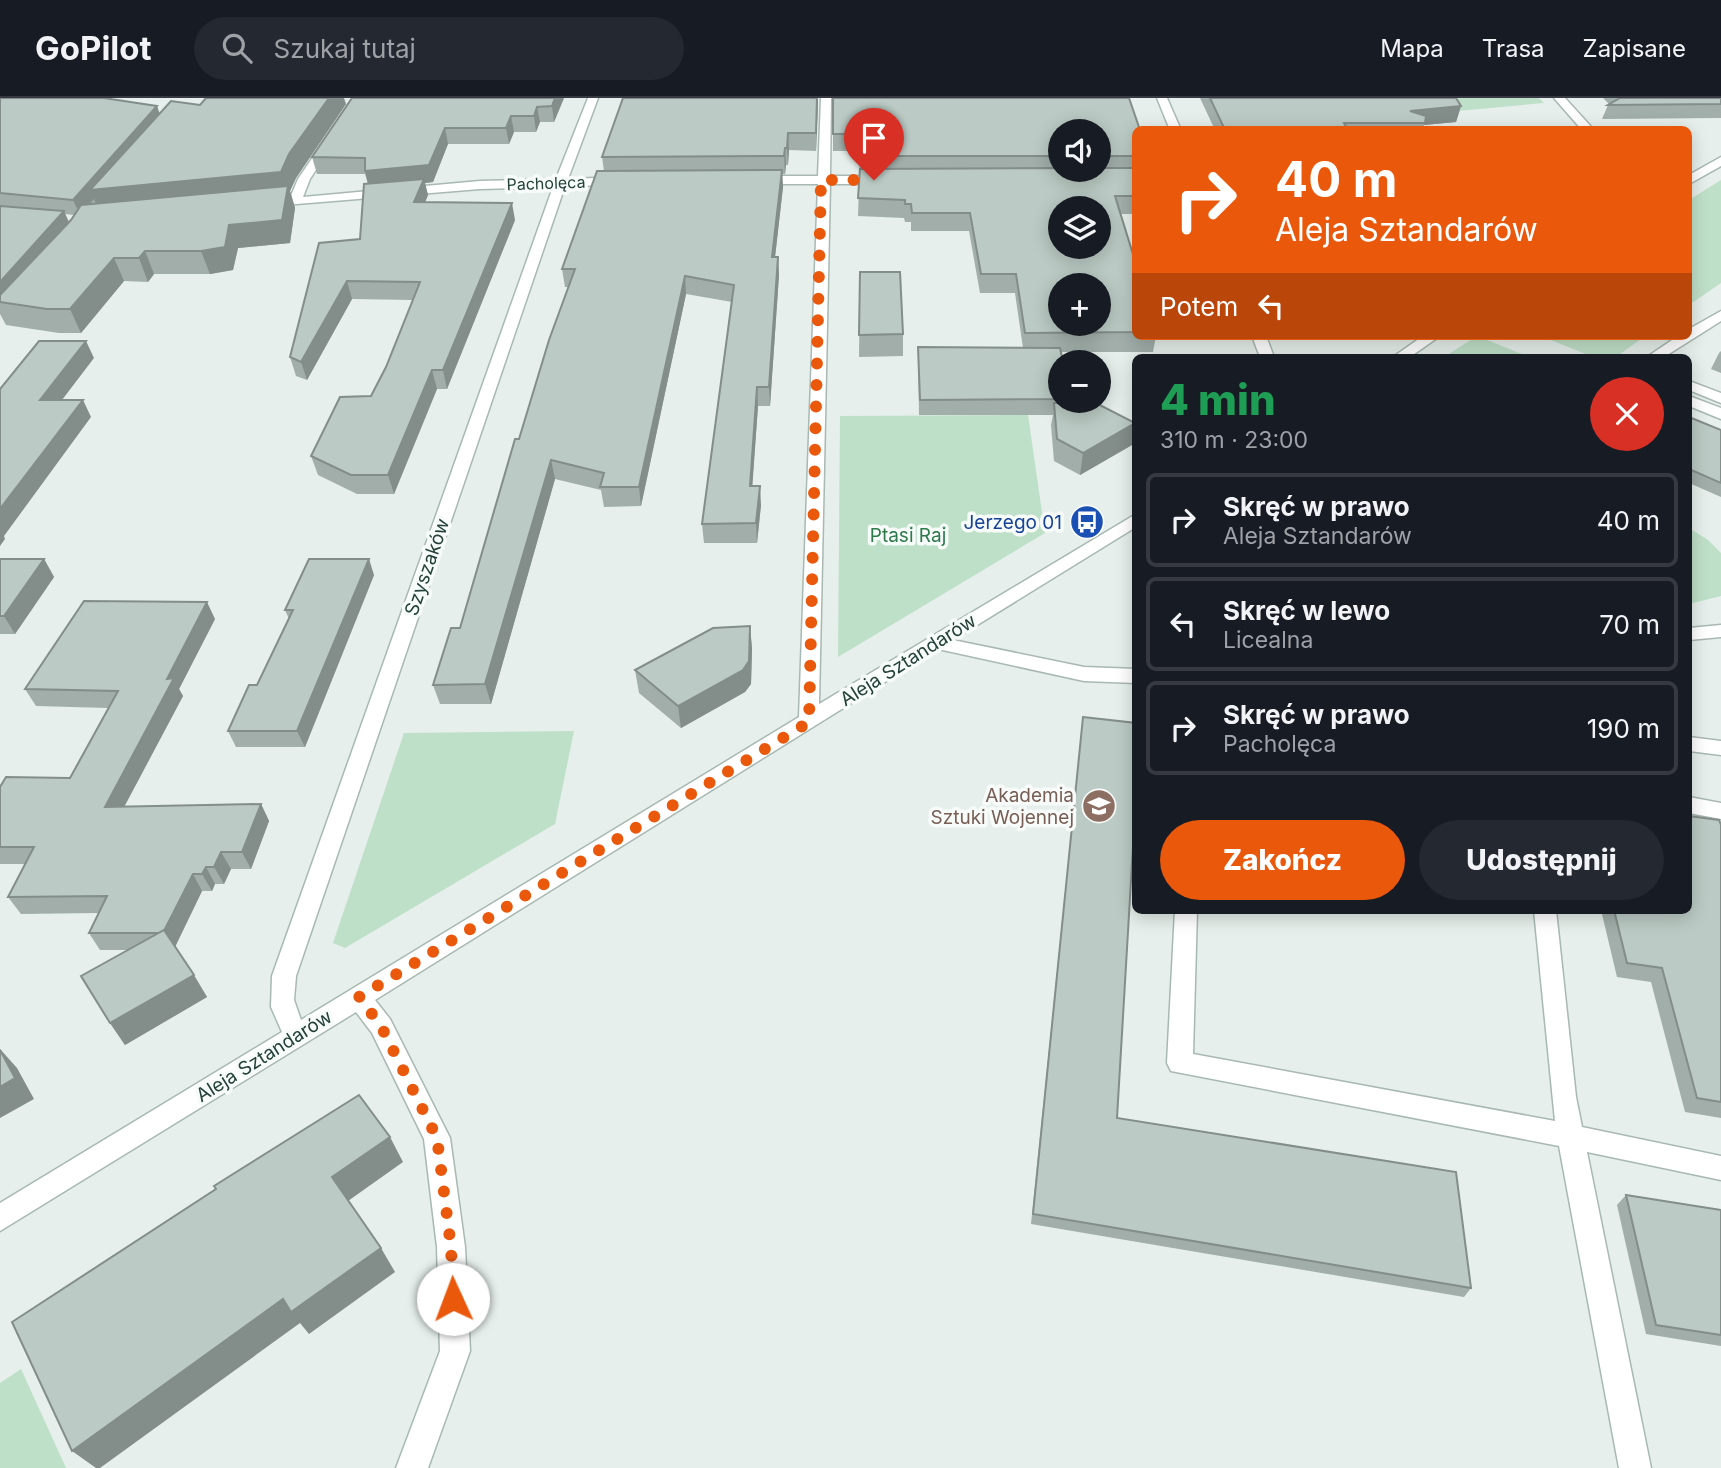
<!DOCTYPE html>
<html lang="pl">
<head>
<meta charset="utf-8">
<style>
	:root { --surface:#171b24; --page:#242831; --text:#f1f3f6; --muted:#9ea1a6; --line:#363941; --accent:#ea580c }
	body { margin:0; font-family:Inter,sans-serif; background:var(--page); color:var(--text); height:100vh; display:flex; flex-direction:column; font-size:26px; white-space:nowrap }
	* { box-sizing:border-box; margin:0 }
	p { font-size:23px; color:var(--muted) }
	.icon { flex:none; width:38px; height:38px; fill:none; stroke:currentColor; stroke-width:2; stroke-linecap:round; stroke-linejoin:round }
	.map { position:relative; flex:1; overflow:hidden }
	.side { position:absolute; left:1132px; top:256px; width:560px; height:560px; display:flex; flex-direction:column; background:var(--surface); border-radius:10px; box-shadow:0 4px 18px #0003 }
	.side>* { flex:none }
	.top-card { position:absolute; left:1132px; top:28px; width:560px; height:214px; border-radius:10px; box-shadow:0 4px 18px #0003; background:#ea580c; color:#fff; overflow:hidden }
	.buttons { position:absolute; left:1048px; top:21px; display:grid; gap:14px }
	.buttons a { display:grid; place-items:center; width:63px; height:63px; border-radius:50%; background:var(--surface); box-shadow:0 4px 18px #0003; font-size:35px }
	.pin { position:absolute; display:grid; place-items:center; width:60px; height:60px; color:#fff; margin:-72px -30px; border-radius:50% 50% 50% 0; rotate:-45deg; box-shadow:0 0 7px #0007 }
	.pin .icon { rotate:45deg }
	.me { position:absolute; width:77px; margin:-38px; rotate:358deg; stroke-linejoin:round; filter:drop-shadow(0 0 5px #0008) }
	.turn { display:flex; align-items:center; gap:24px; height:147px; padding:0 28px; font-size:32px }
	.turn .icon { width:91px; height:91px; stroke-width:2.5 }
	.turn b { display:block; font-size:49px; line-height:60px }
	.then { display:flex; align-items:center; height:66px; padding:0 28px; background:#0003; gap:14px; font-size:26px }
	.round { display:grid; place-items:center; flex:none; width:74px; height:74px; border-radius:37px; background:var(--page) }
	.headline { display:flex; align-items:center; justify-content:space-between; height:119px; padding:0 28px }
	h1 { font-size:42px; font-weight:800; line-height:52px; color:#1e9e55 }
	.primary-button { display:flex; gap:14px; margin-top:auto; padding:14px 28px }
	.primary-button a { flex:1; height:80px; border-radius:42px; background:var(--accent); color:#fff; font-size:28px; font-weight:800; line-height:80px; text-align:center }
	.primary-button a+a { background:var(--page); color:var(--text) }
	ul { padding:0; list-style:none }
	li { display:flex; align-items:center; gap:21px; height:94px; margin:0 14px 10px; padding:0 14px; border:4px solid var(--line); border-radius:10px }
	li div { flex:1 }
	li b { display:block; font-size:26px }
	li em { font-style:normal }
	header { display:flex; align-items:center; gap:42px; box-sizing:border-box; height:98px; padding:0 35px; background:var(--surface); border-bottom:2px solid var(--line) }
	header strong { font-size:33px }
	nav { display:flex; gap:38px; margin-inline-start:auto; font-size:24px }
	.search { width:490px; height:63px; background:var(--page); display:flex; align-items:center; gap:18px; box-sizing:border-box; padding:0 24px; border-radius:38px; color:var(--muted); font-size:26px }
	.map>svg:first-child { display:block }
	.green { fill:#bfe0c8 }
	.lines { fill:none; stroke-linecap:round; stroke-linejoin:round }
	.minor-casing { stroke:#a8b8b2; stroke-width:3 }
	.minor { fill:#fff; fill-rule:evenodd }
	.wall { fill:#a1aea9; fill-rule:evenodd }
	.shaded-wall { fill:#838d89 }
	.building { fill:#bbcac4; stroke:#838d89; stroke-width:2; fill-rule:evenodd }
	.route { stroke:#ea580c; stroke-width:12; stroke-dasharray:0 21.6 }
	.labels { text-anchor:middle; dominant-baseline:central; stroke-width:7; stroke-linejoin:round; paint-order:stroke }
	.far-street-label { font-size:16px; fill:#24423a; stroke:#f7fbf9 }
	.transit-label { font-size:19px; fill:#164399; stroke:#f7fbf9; text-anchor:end }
	.park-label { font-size:19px; fill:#2d7a4b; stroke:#f7fbf9 }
	.street-label { font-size:19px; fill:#24423a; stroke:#f7fbf9 }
	.education-label { font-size:19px; fill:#785e54; stroke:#f7fbf9; text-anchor:end }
</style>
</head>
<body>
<header>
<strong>GoPilot</strong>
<div class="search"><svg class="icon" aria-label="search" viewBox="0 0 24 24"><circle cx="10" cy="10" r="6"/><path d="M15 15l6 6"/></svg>Szukaj tutaj</div>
<nav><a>Mapa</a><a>Trasa</a><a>Zapisane</a></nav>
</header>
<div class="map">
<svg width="1721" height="1370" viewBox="0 0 1721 1370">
	<rect width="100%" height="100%" fill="#e6efeb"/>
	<!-- green -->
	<g class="green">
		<path d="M1367,0h172l5,5 -163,15z"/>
		<path d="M1721,82v103l-32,22v-105z"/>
		<path d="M1477,238l45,18 2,3h-80z"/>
		<path d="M1541,238h104l-29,21h-23z"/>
		<path d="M1028,317l17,118 -207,124 2,-241z"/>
		<path d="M1689,430l19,12 13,13v43l-32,8z"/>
		<path d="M574,633l-19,93 -210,124 -12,-5 71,-210z"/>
		<path d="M21,1271l45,99h-66v-85z"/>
	</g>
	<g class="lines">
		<!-- minor casing -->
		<g class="minor-casing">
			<g id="minor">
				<path d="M353,0h10l-53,81 -7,18 177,-16 76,-2 32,-81h10l-30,81 55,-2 6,4 -6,4 -58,1 -269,790 -2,24 7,20 498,-303 19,-533h-62l-6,-4 6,-4h62l3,-78h10l-1,78h55l6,4 -6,4h-55l-11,520 317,-190v13l-183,113 131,27 52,2v14l-52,-2 -146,-32 -563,351 15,19 60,119 15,109 5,104 -42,117h-32l44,-117 -3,-104 -13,-108 -52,-106 -16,-21 -356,219v-28l282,-171 -11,-25 1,-31 281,-789 -73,2 -220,18v-6l30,-3 8,-19z"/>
				<path d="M1157,0h10l14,32h-11z"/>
				<path d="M1554,0h11l29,32h-12z"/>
				<path d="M1721,59v9l-32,18v-9z"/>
				<path d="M1721,213v10l-57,36h-17l31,-21h11v-7z"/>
				<path d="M1252,238h14l8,21h-14z"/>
				<path d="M1423,238h17l-30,21h-17z"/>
				<path d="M1689,283l32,12v10l-32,-13z"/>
				<path d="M1689,298l32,12v11l-32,-13z"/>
				<path d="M1721,527v12l-32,3v-12z"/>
				<path d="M1689,639l32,4v14l-32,-4z"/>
				<path d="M1689,699l32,6v16l-32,-6z"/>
				<path d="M1175,812h22l-4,144 362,67 -21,-211h22l20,187 6,30 139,29v24l-134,-28 64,316h-32l-60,-322 -388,-75 -4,-8z"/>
			</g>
		</g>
		<!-- minor -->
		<use href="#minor" class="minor"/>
	</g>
	<!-- wall -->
	<g class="wall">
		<path d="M0,0l160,15 40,-8 146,-1 -50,74 -6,13 5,17 -5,35 -52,5 -5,22 -23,4h-56l-6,8 -24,-1 -43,52h-22l-53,-8 -6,-11zM65,116l9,1 -5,7z"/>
		<path d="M352,0h212l-10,24h-14l-4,10h-22l-5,12h-61l-15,38 -8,1 3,12 -3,7 90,18 -68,169h-10l-43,105h-37l-39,-19 -7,-19 60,-60 15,-29 27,-67 -61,-1 -45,81 -11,-4 -6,-19 70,-118 8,-55 -3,-10h-48l-5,-17z"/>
		<path d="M623,0h195l-2,53 -27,-1 -1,15h-2l-1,9h-3l1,13 -8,70h3l1,18 -9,131h-12l-6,80 9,19 -4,38h-53l-2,-19 30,-222 -46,-8 -45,212 -37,1 -3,-17 -46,-11 -64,225h-51l-7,-19 27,-57 109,-341h-4l-3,-18 42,-98 -2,-14z"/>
		<path d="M833,0l303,32v84h-15l15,50v72h20l-3,16h-92l-1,49h10l-1,2 63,42 -52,30 -26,-14 -3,-36 2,-10h-134l-1,-68 105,1 -8,-55h-35l-11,-62h-58v-9h-6l-1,-4 -46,-2 2,-65h-27zM1060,33h39v39h-39z"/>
		<path d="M1200,0h256l5,8 -5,16 -32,3 -1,5h-208z"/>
		<path d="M1603,0h118v20l-119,1 6,-14 1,-1z"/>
		<path d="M860,174l43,62v22l-44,1z"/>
		<path d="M1721,253v22l-10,-4 8,-16z"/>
		<path d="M1689,319l32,13v67l-32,-14z"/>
		<path d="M0,461h44l10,18 -39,57h-15z"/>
		<path d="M374,477l-69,172h-69l-8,-16 29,-46 32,-66 -4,-9z"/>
		<path d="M215,521l-36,70 4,7 -59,111 137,-3 8,17 -18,48h-20l-7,15h-9l-3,7h-10l-27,56 32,50 -82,48 -15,-22 19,-73h-29l-11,-17 10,-20 -78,1 -13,-17 18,-33h-26v-77l70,-9 38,-70 -72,-2 -11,-17z"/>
		<path d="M750,528l2,23 -1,35 -6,8 -64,36 -42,-35 -4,-23z"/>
		<path d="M1083,619l34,401 354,170 -7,9 -433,-73z"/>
		<path d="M1721,727v293l-36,-6 -34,-130 -34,-5 -16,-67h88z"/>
		<path d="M1626,1097l95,15v136l-75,-12 -29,-129z"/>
	</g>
	<!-- shaded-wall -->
	<g class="shaded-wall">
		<path d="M329,0h15l2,6 -50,74 -6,13 5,17 -5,35 -52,5 -5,22 -23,4 -9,-23 -101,-37 -6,-15 -14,16 -7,-15 84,-94 5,14 127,34z"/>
		<path d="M555,0h9l-10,24 -2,-16z"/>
		<path d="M817,0h1l-2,53v-18z"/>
		<path d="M1461,8l-5,16 -32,3 1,-2 -15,-12z"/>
		<path d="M537,9l3,15 -4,10 -2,-16z"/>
		<path d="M511,18l3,16 -5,12 -3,-16z"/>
		<path d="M445,30l3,16 -15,38 -8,1 3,12 -10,25 -49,-32 -4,-17z"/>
		<path d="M788,35l1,17 -1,15 -1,-17z"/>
		<path d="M785,50l1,17 -1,9 -1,-18z"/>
		<path d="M782,72l1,17 -10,88 -1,-18z"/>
		<path d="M512,105l3,17 -68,169 -4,-19z"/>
		<path d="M64,113l7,16 -71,75v-20z"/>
		<path d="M145,153l9,23 -6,8 -9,-24z"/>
		<path d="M778,159l1,18 -9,131 -1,-19z"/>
		<path d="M114,160l10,23 -43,52 -11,-24z"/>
		<path d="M685,178l1,18 -45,212 -2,-19z"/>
		<path d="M347,183l5,18 -45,81 -6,-18z"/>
		<path d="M86,243l8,17 -45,59 -9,-17z"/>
		<path d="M432,272l5,19 -43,105 -6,-19z"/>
		<path d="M757,289l1,19 -7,99 -1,-19z"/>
		<path d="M83,302l8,17 -87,119 1,3 -5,7v-37z"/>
		<path d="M1135,325l-3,22 -52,30 3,-22z"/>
		<path d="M551,362l4,19 -64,225 -6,-20z"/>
		<path d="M760,388l1,19 -4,38 -1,-20z"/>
		<path d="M44,461l10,18 -39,57 -11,-18z"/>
		<path d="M369,461l5,16 -69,172 -8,-16z"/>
		<path d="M207,504l8,17 -36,70 4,7 -68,128 -10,-17 62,-128z"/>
		<path d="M750,528l2,23 -1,35 -6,8 -64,36 -3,-22z"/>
		<path d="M261,706l8,17 -18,48 -9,-17z"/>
		<path d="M221,754l10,17 -7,15 -10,-17z"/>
		<path d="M206,769l9,17 -3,7 -10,-17z"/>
		<path d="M193,776l9,17 -28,58 -11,-16z"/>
		<path d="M194,877l13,22 -82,48 -15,-22z"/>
		<path d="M0,951l17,19 17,31 -34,19z"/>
		<path d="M390,1039l13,25 -55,39 -16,-24z"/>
		<path d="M381,1150l14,24 -86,62 -9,-11 -200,145h-4l-24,-17 211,-152z"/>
	</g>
	<!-- building -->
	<g class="building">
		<path d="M0,0h104l53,8 -84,94 -73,-7z"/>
		<path d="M206,0h123l-40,56 -8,18 -191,18 81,-89 29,4z"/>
		<path d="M352,0h203l-3,8 -15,1 -3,9h-23l-5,12h-61l-16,37 -64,6v-13l-53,-1z"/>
		<path d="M623,0h194l-1,35h-28l-1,15h-2l-1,8 -182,1z"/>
		<path d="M833,0h296l11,32h-4v26h-37v-25h-39v25h-200l1,-22h-28z"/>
		<path d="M1210,0h246l5,8 -51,5 16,5 -1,7h-81l4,7h-123z"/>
		<path d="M1620,0h101v6l-113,1z"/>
		<path d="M1060,70v2h39v-2h37v28h-21l21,68v68l-111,1 -9,-59h-35l-11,-61h-58l-1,-9h-6v-4l-47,-2 2,-29zM1060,110h39v39h-39zM1060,187h39v39h-39z"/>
		<path d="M782,72l-10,87h6l-9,130h-12l-7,99h10l-4,37 -54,1 32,-239 -49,-9 -46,211h-39l4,-14 -53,-13 -66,224 -52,1 18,-57h9l55,-189h4l30,-99 26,-71h-13l35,-98z"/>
		<path d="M424,81l-10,23 98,1 -69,167h-11l-44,105h-37l-40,-19 29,-59 31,-1 15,-29 34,-85 -73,-1 -46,81 -11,-5 29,-114 41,-4 4,-55z"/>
		<path d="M288,88l-6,34 -53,5 -4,22 -24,4h-56l-6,7h-25l-44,51h-23l-47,-7v-7l71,-75 10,-15z"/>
		<path d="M0,108l64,5 -64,71z"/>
		<path d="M860,174h40l3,62 -44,1z"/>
		<path d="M39,243h47l-46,59h43l-83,109v-120z"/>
		<path d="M918,249l142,1 3,14h-3v37l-140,1z"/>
		<path d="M1054,305h42l39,20 -52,30 -26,-14z"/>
		<path d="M1689,319l32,13v53l-32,-14z"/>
		<path d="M0,461h44l-40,57h-4z"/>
		<path d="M309,461h60l-72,172h-69l21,-46h8l36,-75h-8z"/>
		<path d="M84,503l123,1 -40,77 7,-1 -69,129 156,-3 -19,48h-21l-7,15h-8l-4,7h-9l-29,57 -5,2h-70l18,-37 -99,1 26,-50h-34v-60l6,-10 64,1 48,-87 -93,-2z"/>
		<path d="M750,528l-1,35 -6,9 -65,36 -43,-36 78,-42z"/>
		<path d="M1083,619l53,6v73l-19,322 339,54 15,116 -438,-74z"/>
		<path d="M1689,718l30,4 2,5v277l-24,-4 -35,-130 -35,-5 -13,-53h75z"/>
		<path d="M164,832l30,45 -84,48 -29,-47z"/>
		<path d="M0,952l15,28 -15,9z"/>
		<path d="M359,997l31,42 -58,40 49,71 -90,64 -8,-13 -211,152 -60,-129 204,-133 -2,-3z"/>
		<path d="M1626,1097l95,15v125l-65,-10z"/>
	</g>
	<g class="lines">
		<!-- route -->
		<path class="route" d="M453,1201l-2,-52 -14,-109 -56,-112 -22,-29 450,-275 12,-542h53"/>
	</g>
	<!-- icons -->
	<defs>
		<g id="bus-disc" transform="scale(1.75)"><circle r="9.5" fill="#1a4fb4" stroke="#f7fbf9"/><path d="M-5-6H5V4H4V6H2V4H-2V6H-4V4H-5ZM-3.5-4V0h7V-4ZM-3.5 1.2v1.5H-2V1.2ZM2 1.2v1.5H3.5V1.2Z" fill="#fff"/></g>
		<g id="university-disc" transform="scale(1.75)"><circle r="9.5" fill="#8d6e63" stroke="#f7fbf9"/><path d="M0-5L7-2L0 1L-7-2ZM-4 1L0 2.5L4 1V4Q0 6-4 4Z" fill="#fff"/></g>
	</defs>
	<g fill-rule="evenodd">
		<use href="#bus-disc" x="1087" y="424"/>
		<use href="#university-disc" x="1099" y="708"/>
	</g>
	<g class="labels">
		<!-- far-street labels -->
		<g class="far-street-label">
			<text transform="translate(546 85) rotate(-2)">Pacholęca</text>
		</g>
		<!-- transit labels -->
		<g class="transit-label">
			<text x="1062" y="424">Jerzego 01</text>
		</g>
		<!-- park labels -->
		<g class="park-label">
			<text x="908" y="437">Ptasi Raj</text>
		</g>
		<!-- street labels -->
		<g class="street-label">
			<text transform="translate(427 469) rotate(-71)">Szyszaków</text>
			<text transform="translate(908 562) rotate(-32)">Aleja Sztandarów</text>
			<text transform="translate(264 958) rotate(-32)">Aleja Sztandarów</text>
		</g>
		<!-- education labels -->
		<g class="education-label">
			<text x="1074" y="697">Akademia<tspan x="1074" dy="22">Sztuki Wojennej</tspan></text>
		</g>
	</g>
</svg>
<div class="buttons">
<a><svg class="icon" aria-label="sound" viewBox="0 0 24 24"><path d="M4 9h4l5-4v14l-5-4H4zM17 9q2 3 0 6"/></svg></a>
<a><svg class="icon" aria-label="layers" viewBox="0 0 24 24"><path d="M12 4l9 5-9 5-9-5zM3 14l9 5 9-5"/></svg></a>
<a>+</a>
<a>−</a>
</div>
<div class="pin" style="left:874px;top:82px;background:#d93025"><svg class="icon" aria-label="arrive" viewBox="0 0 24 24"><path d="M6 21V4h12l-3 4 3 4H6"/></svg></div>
<svg class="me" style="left:453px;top:1201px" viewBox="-20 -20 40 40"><circle r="19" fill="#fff"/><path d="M0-13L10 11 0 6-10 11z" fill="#ea580c"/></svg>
<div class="top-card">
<div class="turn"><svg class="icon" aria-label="right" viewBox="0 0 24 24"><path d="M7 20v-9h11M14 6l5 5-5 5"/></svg><div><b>40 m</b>Aleja Sztandarów</div></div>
<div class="then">Potem<svg class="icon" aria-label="left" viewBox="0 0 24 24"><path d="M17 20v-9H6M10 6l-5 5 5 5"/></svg></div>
</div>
<section class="side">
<div class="headline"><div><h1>4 min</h1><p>310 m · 23:00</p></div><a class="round" style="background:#d93025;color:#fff"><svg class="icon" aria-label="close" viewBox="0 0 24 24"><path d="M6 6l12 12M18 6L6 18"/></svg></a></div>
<ul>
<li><svg class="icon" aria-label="right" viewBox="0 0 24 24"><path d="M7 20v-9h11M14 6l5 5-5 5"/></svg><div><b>Skręć w prawo</b><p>Aleja Sztandarów</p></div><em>40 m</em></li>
<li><svg class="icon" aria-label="left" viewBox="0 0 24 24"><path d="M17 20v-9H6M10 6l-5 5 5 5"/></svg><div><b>Skręć w lewo</b><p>Licealna</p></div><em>70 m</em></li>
<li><svg class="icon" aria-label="right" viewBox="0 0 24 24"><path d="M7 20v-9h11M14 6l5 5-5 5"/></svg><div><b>Skręć w prawo</b><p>Pacholęca</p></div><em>190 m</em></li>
</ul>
<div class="primary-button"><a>Zakończ</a><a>Udostępnij</a></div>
</section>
</div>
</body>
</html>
